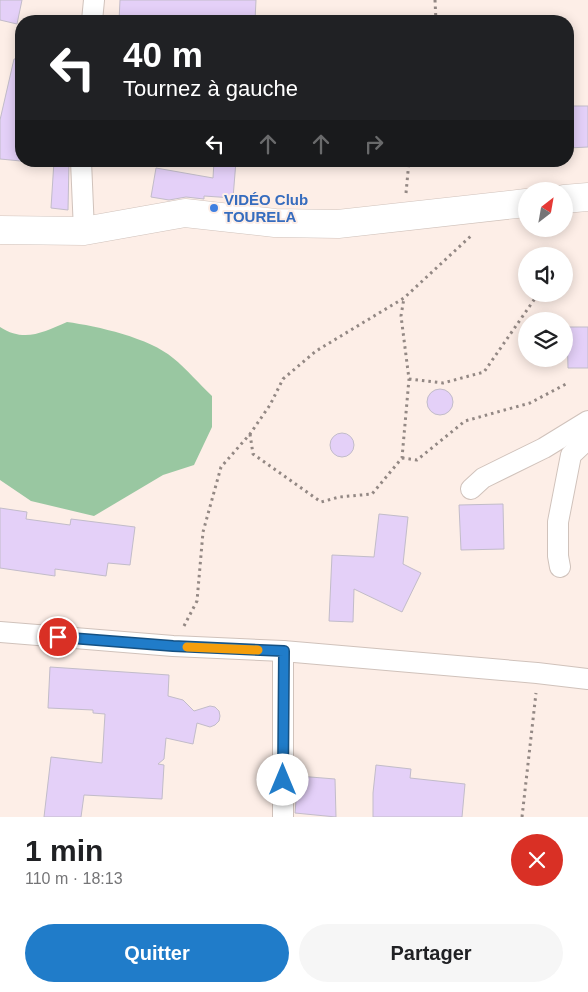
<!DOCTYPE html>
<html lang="fr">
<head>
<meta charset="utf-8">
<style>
	:root { --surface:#fff; --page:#f6f6f6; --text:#202124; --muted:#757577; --accent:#207cc9 }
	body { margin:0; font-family:Arial,sans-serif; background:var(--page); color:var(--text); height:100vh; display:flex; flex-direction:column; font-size:19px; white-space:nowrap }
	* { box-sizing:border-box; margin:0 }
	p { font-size:16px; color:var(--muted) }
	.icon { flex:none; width:28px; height:28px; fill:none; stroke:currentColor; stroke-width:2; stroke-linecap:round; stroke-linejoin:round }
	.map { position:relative; height:817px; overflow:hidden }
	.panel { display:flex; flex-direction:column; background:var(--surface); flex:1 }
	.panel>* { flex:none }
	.banner { position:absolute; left:15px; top:15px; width:559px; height:152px; border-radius:20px; box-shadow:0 2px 12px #0003; background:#202124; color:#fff; overflow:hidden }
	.needle { width:32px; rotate:31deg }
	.controls { position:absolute; left:518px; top:182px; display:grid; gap:10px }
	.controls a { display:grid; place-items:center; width:55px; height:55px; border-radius:50%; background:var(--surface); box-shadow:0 2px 12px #0003; font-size:25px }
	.pin { position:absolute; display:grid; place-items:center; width:42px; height:42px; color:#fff; margin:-21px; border:2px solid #fff; border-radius:50%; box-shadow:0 1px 5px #0007 }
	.me { position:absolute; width:55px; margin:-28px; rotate:0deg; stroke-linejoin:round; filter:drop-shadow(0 0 4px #0008) }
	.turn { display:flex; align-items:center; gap:18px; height:105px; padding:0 25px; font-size:22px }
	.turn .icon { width:65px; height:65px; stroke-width:2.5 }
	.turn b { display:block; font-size:35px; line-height:42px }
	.lanes { display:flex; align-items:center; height:48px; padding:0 25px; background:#0003; justify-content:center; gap:25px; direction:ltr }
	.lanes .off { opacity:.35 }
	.round { display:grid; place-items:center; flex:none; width:52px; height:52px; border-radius:26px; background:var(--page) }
	.head { display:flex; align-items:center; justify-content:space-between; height:85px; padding:0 25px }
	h1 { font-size:30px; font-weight:700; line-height:38px }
	.button { display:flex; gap:10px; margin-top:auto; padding:10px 25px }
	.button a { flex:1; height:58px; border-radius:30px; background:var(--accent); color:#fff; font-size:20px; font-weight:700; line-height:58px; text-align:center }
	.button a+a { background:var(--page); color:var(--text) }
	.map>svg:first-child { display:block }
	.forest { fill:#99c7a1 }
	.building { fill:#e4d0f8; stroke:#c2bcc9 }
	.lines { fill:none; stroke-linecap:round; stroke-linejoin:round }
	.street-casing { stroke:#d0c2bb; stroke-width:22 }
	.secondary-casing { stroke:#d0c2bb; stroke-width:29 }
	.path { stroke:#938884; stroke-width:3; stroke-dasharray:2.5 4; stroke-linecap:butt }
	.street { stroke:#fff; stroke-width:20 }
	.secondary { stroke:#fff; stroke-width:28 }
	.route-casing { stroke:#155183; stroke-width:12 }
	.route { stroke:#207cc9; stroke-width:9 }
	.slow { stroke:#f59e0b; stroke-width:9 }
	.shop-dot { fill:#3f7fe0; stroke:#fdeee7; stroke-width:2 }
	.labels { text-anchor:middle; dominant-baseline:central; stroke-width:4; stroke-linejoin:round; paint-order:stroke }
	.shop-label { font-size:15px; font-weight:bold; fill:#366cbe; stroke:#fdeee7; text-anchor:start }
</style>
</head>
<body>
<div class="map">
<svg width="588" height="817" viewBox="0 0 588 817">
	<rect width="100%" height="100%" fill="#fdeee7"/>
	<!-- forest -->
	<path class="forest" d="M67,322c30,4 83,16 106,36 14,11 26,26 39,38v31l-18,38 -31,10 -69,41 -63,-15 -31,-21v-153c25,16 43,5 67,-5z"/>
	<!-- building -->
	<g class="building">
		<path d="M0,0h22l-5,24 -17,-4z"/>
		<path d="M120,0h136l-1,21h-136z"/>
		<path d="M14,59h7v102l-21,-2v-39z"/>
		<path d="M568,106h20v41l-20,1z"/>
		<path d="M54,161h15l-1,49 -17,-2z"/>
		<path d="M214,161h22l-3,37 -29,-2v3l-18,-2 -17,3 -18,-3 5,-29 57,10z"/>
		<path d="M567,327h21v41h-20z"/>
		<circle cx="440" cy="402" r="13"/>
		<circle cx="342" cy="445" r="12"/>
		<path d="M503,504l1,45 -43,1 -2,-45z"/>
		<path d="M0,508l27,4 -1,7 44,6 1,-6 64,8 -5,38 -22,-2 -2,13 -51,-7v7l-55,-8z"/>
		<path d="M379,514l29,3 -5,47 18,9 -19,39 -48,-23 -1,33 -24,-1 3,-66 42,2z"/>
		<path d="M50,667l119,8 -1,21 15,4 11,11 16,-5 5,1 4,4 1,5 -1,5 -4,4 -5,2 -13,-4 -4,21 -27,-6 -2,21 -6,5 6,1 -2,34 -78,-4 -3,22h-37l7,-60 51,6 3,-49 -12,-1v-3l-45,-2z"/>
		<path d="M376,765l35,4 -1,9 55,6 -3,33h-89v-24z"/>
		<path d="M298,776l37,3 1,38 -41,-4z"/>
	</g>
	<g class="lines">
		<!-- street casing -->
		<g class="street-casing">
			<g id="street">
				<path d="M92,21l2,-21"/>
				<path d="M81,161l3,70"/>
				<path d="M471,489l12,-11 61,-30 44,-27"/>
				<path d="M560,567l-2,-11v-34l13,-67 17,-16"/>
				<path d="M0,632l173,14 110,5 254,22 51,6"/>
				<path d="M283,817v-166"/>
			</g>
		</g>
		<!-- secondary casing -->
		<g class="secondary-casing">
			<g id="secondary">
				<path d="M564,199l24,-2"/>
				<path d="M0,230l84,1 101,-18 90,10 63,1 188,-21"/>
			</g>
		</g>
		<!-- path -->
		<g class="path">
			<path d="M435,0l1,21"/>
			<path d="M406,193l3,-32"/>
			<path d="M409,379l34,4 41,-11 52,-75"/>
			<path d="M250,434l3,20 68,48 18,-5 33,-3 30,-36 7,-79 -8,-63 3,-18"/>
			<path d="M402,458l15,2 48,-39 65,-18 36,-19"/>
			<path d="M184,626l13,-25 6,-69 18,-65 29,-33 20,-29 13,-26 33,-28 88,-53 69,-64"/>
			<path d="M522,817l14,-124"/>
		</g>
		<!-- street -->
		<use href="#street" class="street"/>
		<!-- secondary -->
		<use href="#secondary" class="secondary"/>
	</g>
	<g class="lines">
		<!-- route casing -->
		<g class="route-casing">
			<path id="route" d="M58,637l115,9 111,5 -1,129"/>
		</g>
		<!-- route -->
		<use href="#route" class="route"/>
		<!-- slow -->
		<path class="slow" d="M187,647l71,3"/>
	</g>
	<!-- markers -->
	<circle class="shop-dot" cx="214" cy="208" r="5"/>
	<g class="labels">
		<!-- shop labels -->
		<g class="shop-label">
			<text x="224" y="199">VIDÉO Club<tspan x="224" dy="17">TOURELA</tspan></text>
		</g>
	</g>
</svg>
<div class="controls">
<a><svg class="needle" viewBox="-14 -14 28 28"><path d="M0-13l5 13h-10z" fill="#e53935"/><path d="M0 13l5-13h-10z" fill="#757577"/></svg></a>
<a><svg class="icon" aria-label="sound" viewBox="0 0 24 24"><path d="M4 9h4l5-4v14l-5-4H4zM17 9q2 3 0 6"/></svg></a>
<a><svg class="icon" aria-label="layers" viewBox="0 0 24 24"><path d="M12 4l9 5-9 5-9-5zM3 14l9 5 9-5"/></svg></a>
</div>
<div class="pin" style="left:58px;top:637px;background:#d93025"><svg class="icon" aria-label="arrive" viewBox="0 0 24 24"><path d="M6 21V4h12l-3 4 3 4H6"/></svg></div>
<svg class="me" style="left:283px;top:780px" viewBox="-20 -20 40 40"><circle r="19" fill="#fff"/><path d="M0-13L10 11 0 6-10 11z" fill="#207cc9"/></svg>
<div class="banner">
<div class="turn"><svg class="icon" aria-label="left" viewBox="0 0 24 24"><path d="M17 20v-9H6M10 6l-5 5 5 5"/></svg><div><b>40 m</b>Tournez à gauche</div></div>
<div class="lanes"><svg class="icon" aria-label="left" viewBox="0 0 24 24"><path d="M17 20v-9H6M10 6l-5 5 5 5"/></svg><svg class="icon off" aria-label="ahead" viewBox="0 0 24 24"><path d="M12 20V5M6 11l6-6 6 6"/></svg><svg class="icon off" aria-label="ahead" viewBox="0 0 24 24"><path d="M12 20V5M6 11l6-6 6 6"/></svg><svg class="icon off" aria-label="right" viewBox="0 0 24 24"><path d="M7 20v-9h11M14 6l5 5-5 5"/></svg></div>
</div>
</div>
<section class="panel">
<div class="head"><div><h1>1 min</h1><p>110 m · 18:13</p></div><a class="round" style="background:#d93025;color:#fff"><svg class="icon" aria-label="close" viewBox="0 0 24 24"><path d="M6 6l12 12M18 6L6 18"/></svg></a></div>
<div class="button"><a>Quitter</a><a>Partager</a></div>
</section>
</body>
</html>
